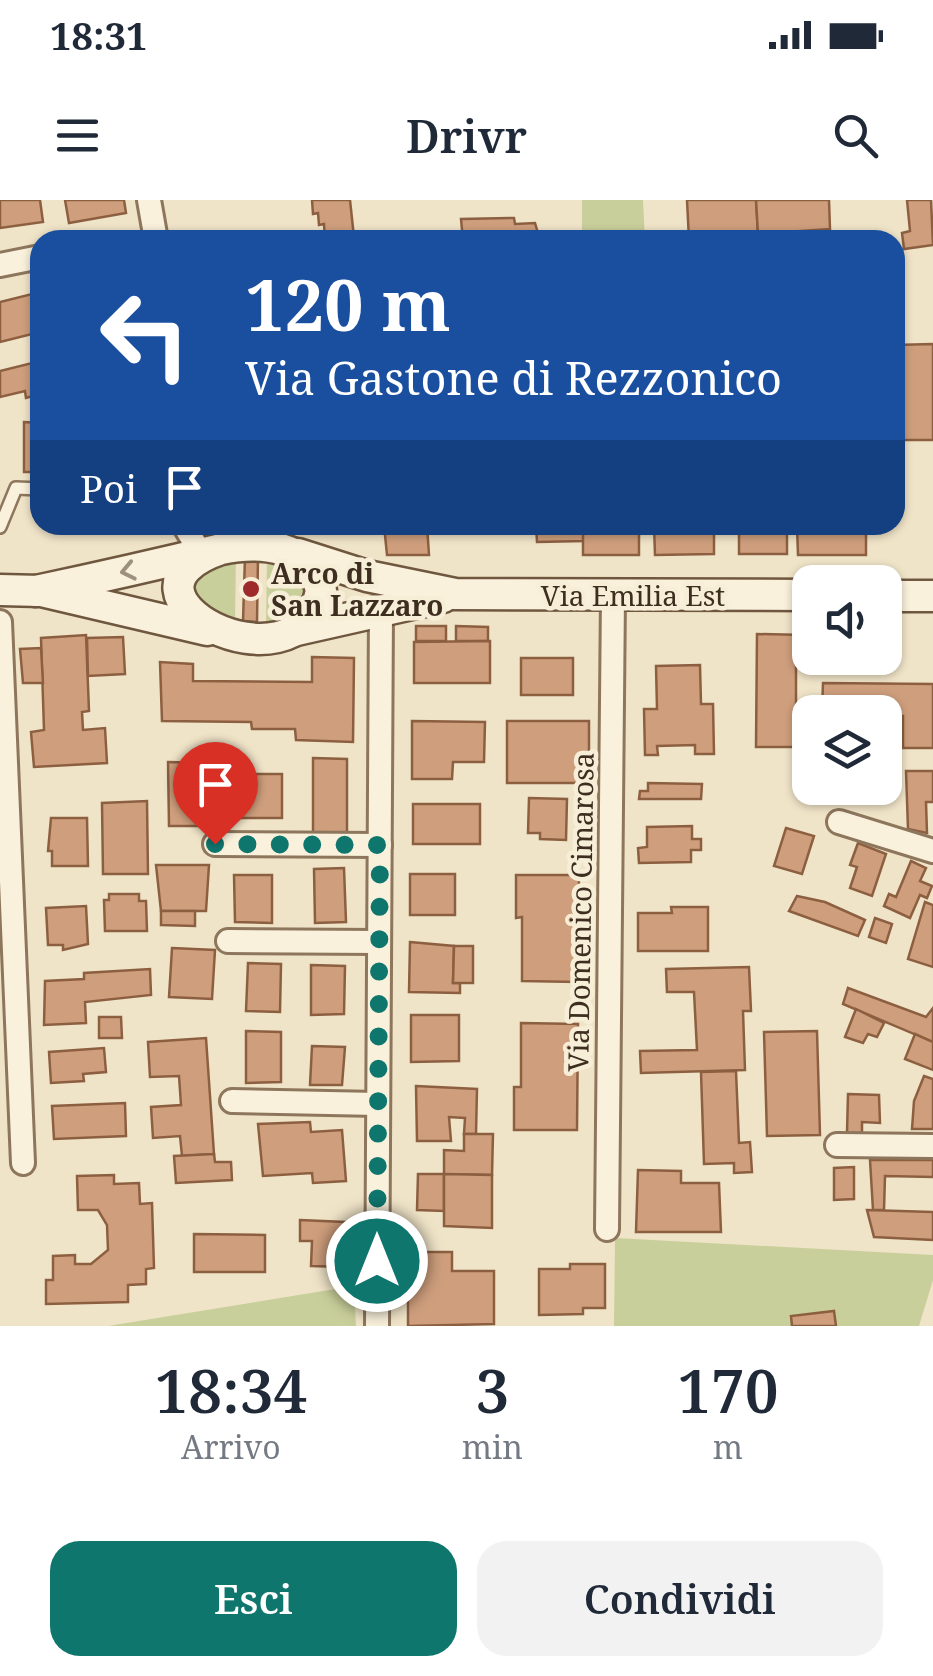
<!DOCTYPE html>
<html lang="it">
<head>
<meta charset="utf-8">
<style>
	:root { --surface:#fff; --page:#f2f2f3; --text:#1f2937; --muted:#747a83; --accent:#0f766e }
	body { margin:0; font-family:"Noto Serif",serif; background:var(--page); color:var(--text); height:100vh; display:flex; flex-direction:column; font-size:38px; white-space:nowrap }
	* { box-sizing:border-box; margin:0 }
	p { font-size:32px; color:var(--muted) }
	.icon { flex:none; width:55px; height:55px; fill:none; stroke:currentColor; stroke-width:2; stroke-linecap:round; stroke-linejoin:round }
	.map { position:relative; height:1126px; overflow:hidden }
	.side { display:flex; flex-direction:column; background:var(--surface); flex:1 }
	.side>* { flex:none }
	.guide { position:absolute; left:30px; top:30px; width:875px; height:305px; border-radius:30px; box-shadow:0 2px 8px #0004; background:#1a4fa0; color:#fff; overflow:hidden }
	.tools { position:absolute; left:792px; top:365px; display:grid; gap:20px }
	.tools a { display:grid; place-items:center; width:110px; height:110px; border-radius:20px; background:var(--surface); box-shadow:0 2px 8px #0004; font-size:50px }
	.pin { position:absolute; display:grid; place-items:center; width:85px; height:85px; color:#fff; margin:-102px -42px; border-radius:50% 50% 50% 0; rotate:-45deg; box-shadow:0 0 10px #0007 }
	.pin .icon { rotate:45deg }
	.me { position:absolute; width:110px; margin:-55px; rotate:0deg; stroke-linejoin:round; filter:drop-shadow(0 0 8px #0008) }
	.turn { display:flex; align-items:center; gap:35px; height:210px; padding:0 50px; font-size:45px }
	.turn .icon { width:130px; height:130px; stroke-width:2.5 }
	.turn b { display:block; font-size:70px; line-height:85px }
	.then { display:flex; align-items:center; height:95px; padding:0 50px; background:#0003; gap:20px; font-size:38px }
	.eta { display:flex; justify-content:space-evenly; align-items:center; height:170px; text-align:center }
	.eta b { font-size:60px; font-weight:600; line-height:70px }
	.primary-button { display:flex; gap:20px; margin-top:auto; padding:20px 50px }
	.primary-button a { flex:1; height:115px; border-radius:30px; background:var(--accent); color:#fff; font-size:40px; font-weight:600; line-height:115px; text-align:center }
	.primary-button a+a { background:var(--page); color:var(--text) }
	.status { display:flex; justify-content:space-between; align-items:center; height:70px; padding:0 50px; background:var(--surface); direction:ltr }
	.status svg { height:28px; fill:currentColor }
	header { display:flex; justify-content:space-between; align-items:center; height:130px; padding:0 50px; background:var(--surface); font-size:45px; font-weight:600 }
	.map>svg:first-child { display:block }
	.green { fill:#c9cf9b }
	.building { fill:#cf9f7d; stroke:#8d5f41; stroke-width:2.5 }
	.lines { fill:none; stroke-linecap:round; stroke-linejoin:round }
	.service-casing { stroke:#8d765c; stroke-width:16 }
	.minor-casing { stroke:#8d765c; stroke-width:28 }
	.secondary-casing { stroke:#6f573f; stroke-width:35 }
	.service { stroke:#faf1dc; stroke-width:11 }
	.minor { stroke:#faf1dc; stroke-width:22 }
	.secondary { stroke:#faf1dc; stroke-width:30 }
	.oneway { stroke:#9c907e }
	.route { stroke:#0f766e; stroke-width:18; stroke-dasharray:0 32.4 }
	.poi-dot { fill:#9e2a2b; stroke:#f7eed8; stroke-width:4 }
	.labels { text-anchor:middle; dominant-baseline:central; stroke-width:9; stroke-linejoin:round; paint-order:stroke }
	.poi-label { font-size:28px; font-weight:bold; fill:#3d2e20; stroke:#f7eed8; text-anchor:start }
	.street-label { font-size:28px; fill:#3d2e20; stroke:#f7eed8 }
</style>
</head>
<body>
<div class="status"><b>18:31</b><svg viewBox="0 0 49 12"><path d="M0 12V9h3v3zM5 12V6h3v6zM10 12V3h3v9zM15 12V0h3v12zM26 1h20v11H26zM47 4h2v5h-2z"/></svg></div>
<header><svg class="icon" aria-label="menu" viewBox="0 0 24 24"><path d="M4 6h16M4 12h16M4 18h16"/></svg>Drivr<svg class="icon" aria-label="search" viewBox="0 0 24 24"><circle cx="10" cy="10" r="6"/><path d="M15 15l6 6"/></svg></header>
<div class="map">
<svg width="933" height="1126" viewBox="0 0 933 1126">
	<rect width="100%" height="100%" fill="#f0e4c8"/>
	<!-- green -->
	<g class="green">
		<path d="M582,0h61l2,40h-63z"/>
		<path d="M236,355l-1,68 -28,-9 -16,-33z"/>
		<path d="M267,356l38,17 2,32 -41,19z"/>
		<path d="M615,1038l318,17v25l-14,46h-305z"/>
		<path d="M354,1086l2,40h-248z"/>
	</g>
	<!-- building -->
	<g class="building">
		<path d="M0,0h40l3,22 -43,6z"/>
		<path d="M65,0h59l2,13 -57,10z"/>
		<path d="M312,0h38l4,37 -29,3 -1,-16 -5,1 -1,-12 -5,1z"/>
		<path d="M687,0h69l2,34 -69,6z"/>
		<path d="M756,0h73l1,29 -72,5z"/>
		<path d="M907,0h24l2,45 -29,4 -2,-16 8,-2z"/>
		<path d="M514,18l1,6 20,-1 5,17h-77l-2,-21z"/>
		<path d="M40,92v40l-40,10v-40z"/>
		<path d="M933,144v96h-38v-95z"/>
		<path d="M40,161v33l-14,4 -1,-7 -25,6v-26z"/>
		<path d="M24,222l16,1v49h-16z"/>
		<path d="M384,325h43l2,30h-42z"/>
		<path d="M536,325h47l1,16 -47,1z"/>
		<rect x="583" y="325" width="56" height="30"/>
		<path d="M654,325h60v29l-59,1z"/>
		<rect x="739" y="325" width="48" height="29"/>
		<path d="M797,326h69v29h-68z"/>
		<path d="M245,357h13l-1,65 -14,-1z"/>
		<rect x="416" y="426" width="30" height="15"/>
		<path d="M456,426l32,1v14h-32z"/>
		<path d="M757,434l48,1v29h-9v43h9v40h-49z"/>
		<path d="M86,435l3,76 -7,1 1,18 22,-2 2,35 -73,4 -3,-35 13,-2 -3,-92z"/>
		<path d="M123,437l2,37 -37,2 -1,-38z"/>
		<path d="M490,441v42h-76v-41z"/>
		<path d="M41,448l2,35h-20l-3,-34z"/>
		<path d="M312,457l42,1 -1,84 -57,-2 -1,-11h-43l-1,-7 -89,-1 -2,-59 33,2v17l119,1z"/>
		<rect x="521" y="458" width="52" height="37"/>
		<path d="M700,465l1,39h12l1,50h-19v-9l-38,1 1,9h-13l-1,-46h13l-1,-43z"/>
		<path d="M823,483l110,1v64h-30v-32l-81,-4z"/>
		<path d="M412,521l73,1 -1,40h-31l-1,17h-40z"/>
		<rect x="507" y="521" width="82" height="62"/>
		<path d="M313,558l34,1v75h-34z"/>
		<path d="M168,562l37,1v51h-7v12h-29z"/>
		<path d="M906,571h27v31h-7l1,31 -19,-4z"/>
		<path d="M239,574h43v44h-44z"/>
		<path d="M648,583l54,1 -1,15h-62l1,-8h8z"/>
		<path d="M529,598l38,1 -1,41 -26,-1v-6h-12z"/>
		<path d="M147,601l1,73h-45l-1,-71z"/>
		<rect x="413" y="604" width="67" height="40"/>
		<path d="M51,618h36l1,48h-36v-15h-4z"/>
		<path d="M692,626v13h9v11h-10v12l-52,1 -1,-15 9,-1v-20z"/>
		<path d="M786,628l28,8 -12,38 -28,-8z"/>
		<path d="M858,643l28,11 -14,42 -22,-8 7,-21 -7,-2z"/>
		<path d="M911,661l15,7 -6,13 12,5 -5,12 -7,-3 -10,23 -26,-12 5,-12 7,3z"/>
		<path d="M156,665h53l-3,46h-45z"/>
		<path d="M344,668l2,54 -31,1 -1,-54z"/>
		<rect x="410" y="674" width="45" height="41"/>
		<path d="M234,675h38v48l-37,-1z"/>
		<path d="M516,675h63l-1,107 -56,-1v-64l-6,1z"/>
		<path d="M109,694h30v7h7l1,30h-42l-1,-31h5z"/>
		<path d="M797,696l28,6 40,18 -7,16 -69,-25z"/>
		<path d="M925,702l8,3v62l-25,-8z"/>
		<path d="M86,706l2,38 -25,6v-5h-15l-2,-37z"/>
		<path d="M671,707h37v44h-70v-38h34z"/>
		<path d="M161,711h34v15l-34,-1z"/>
		<path d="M875,718l17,6 -6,19 -17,-6z"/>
		<path d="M410,742l44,4 -1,37h7v10l-51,-1z"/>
		<path d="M454,746h19v37h-20z"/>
		<path d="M172,748l43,2 -3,49 -43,-2z"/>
		<path d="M248,763l33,1 -1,48 -34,-1z"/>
		<path d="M311,765l34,1 -1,48 -33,1z"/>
		<path d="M749,767l2,44h-8l2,59 -104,3 -1,-22 57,-1 -3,-58h-27l-1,-23z"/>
		<path d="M150,769l1,26 -66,7 1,21 -42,2 1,-44 39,-2v-6z"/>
		<path d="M848,788l78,29 7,-9v34l-90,-38z"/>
		<path d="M856,809l28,14 -7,14 -9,-3 -5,9 -18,-6z"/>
		<path d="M411,815h48v46l-48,1z"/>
		<path d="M99,817h22l1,21h-23z"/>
		<path d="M521,823l57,1 -1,106h-63v-43h7z"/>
		<path d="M246,831l35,1v50l-35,1z"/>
		<path d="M817,831l3,104 -53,1 -3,-104z"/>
		<path d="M915,834l18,8v28l-28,-11z"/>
		<path d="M206,838l8,116 -32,2 -2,-20 -27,2 -2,-31 30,-2 -2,-29 -29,1 -2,-35z"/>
		<path d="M312,846l33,1 -3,38h-32z"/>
		<path d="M104,848l2,24 -23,2 1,7 -33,2 -2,-31z"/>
		<path d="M736,871l3,72 11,-1 2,30 -18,1v-10l-30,1 -3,-92z"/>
		<path d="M924,876l9,3v50h-21l2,-28z"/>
		<path d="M416,886l61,3 -1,45h-12l1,-16 -16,-1 2,24h-34z"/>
		<path d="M848,894l31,1 1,28 -18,-1v11h-15z"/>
		<path d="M125,903l1,33 -72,3 -2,-33z"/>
		<path d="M310,922l1,10 31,-2 4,51 -33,2 -1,-10 -49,3 -5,-52z"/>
		<path d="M464,934h29l-1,41 -48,-1v-24l20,1z"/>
		<path d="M214,954l1,8h16l1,18 -56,3 -2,-27z"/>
		<path d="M870,960h63v17l-48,-1 -1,34h-11z"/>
		<path d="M854,967v32l-20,1v-32z"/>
		<path d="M638,970l43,1v12h38l2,49h-85z"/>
		<path d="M418,974h26v37l-27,-1z"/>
		<path d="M444,974l48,1v53l-48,-2z"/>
		<path d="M114,975v9l25,-1 1,21 12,-1 2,65 -8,1v15l-18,1v17l-82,2v-24h7v-24l22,-1v9h16l17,-14 -1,-25 -9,-15h-20l-1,-34z"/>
		<path d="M867,1010l66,2v28l-59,-3z"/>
		<path d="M300,1020l45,2 -1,45 -33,-1 1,-25h-12z"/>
		<path d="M194,1034l71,1v37h-71z"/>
		<path d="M408,1052h44v19h42v53l-86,2z"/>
		<path d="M570,1064h35v44h-22v6l-44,1v-46h31z"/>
		<path d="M834,1111l2,15h-44l-1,-10z"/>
	</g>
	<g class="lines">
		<!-- service casing -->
		<g class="service-casing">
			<path id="service" d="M0,327l16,-39 24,1"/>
		</g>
		<!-- minor casing -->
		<g class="minor-casing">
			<g id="minor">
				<path d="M149,0l7,40"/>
				<path d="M0,65l40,-8"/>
				<path d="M184,325l17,29"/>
				<path d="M0,422l23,541"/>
				<path d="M839,622l94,29"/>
				<path d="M215,644l165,1"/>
				<path d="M228,741l151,1"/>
				<path d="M232,901l146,3"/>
				<path d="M837,945l96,1"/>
				<path d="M607,1029l6,-634"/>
				<path d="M377,1126l4,-716"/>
			</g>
		</g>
		<!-- secondary casing -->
		<g class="secondary-casing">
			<g id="secondary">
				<path d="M298,354l69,22 88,18 355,1"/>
				<path d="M0,390l41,1 166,39"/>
				<path d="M36,391c61,-13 123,-27 185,-42 39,-8 90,-5 100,42 -23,110 -230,2 -100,-42"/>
				<path d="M885,396h48"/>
				<path d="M292,431l151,-34"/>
			</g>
		</g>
		<!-- service -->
		<use href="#service" class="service"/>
		<!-- minor -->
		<use href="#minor" class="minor"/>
		<!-- secondary -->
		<use href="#secondary" class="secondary"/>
	</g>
	<!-- one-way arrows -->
	<defs><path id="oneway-chevron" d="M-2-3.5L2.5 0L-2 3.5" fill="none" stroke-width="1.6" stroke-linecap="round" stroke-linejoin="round" transform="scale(2.5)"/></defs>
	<use class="oneway" href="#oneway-chevron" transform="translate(128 371) rotate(168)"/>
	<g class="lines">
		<!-- route -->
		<path class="route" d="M215,644l165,1 -3,416"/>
	</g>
	<!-- markers -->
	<circle class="poi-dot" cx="251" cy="389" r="10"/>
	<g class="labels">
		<!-- poi labels -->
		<g class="poi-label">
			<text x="271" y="373">Arco di<tspan x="271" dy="32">San Lazzaro</tspan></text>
		</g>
		<!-- street labels -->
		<g class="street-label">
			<text x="633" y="395">Via Emilia Est</text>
			<text transform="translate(580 712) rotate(-89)">Via Domenico Cimarosa</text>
		</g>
	</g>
</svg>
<div class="tools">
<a><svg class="icon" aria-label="sound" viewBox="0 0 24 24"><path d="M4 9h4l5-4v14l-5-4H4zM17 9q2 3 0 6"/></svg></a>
<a><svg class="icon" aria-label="layers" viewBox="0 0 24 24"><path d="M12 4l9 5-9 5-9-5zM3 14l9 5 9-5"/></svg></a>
</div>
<div class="pin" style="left:215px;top:644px;background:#d93025"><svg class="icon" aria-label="arrive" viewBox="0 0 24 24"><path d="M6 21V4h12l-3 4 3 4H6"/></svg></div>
<svg class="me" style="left:377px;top:1061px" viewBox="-20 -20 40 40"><circle r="17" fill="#0f766e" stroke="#fff" stroke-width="3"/><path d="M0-11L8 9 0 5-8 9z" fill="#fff"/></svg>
<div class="guide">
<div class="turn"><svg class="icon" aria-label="left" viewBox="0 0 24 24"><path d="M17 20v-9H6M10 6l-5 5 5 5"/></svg><div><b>120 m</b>Via Gastone di Rezzonico</div></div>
<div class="then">Poi<svg class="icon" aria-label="arrive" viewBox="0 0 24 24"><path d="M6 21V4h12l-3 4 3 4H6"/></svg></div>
</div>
</div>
<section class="side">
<div class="eta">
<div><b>18:34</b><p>Arrivo</p></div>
<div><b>3</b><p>min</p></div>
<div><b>170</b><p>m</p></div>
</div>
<div class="primary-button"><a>Esci</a><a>Condividi</a></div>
</section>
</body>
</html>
